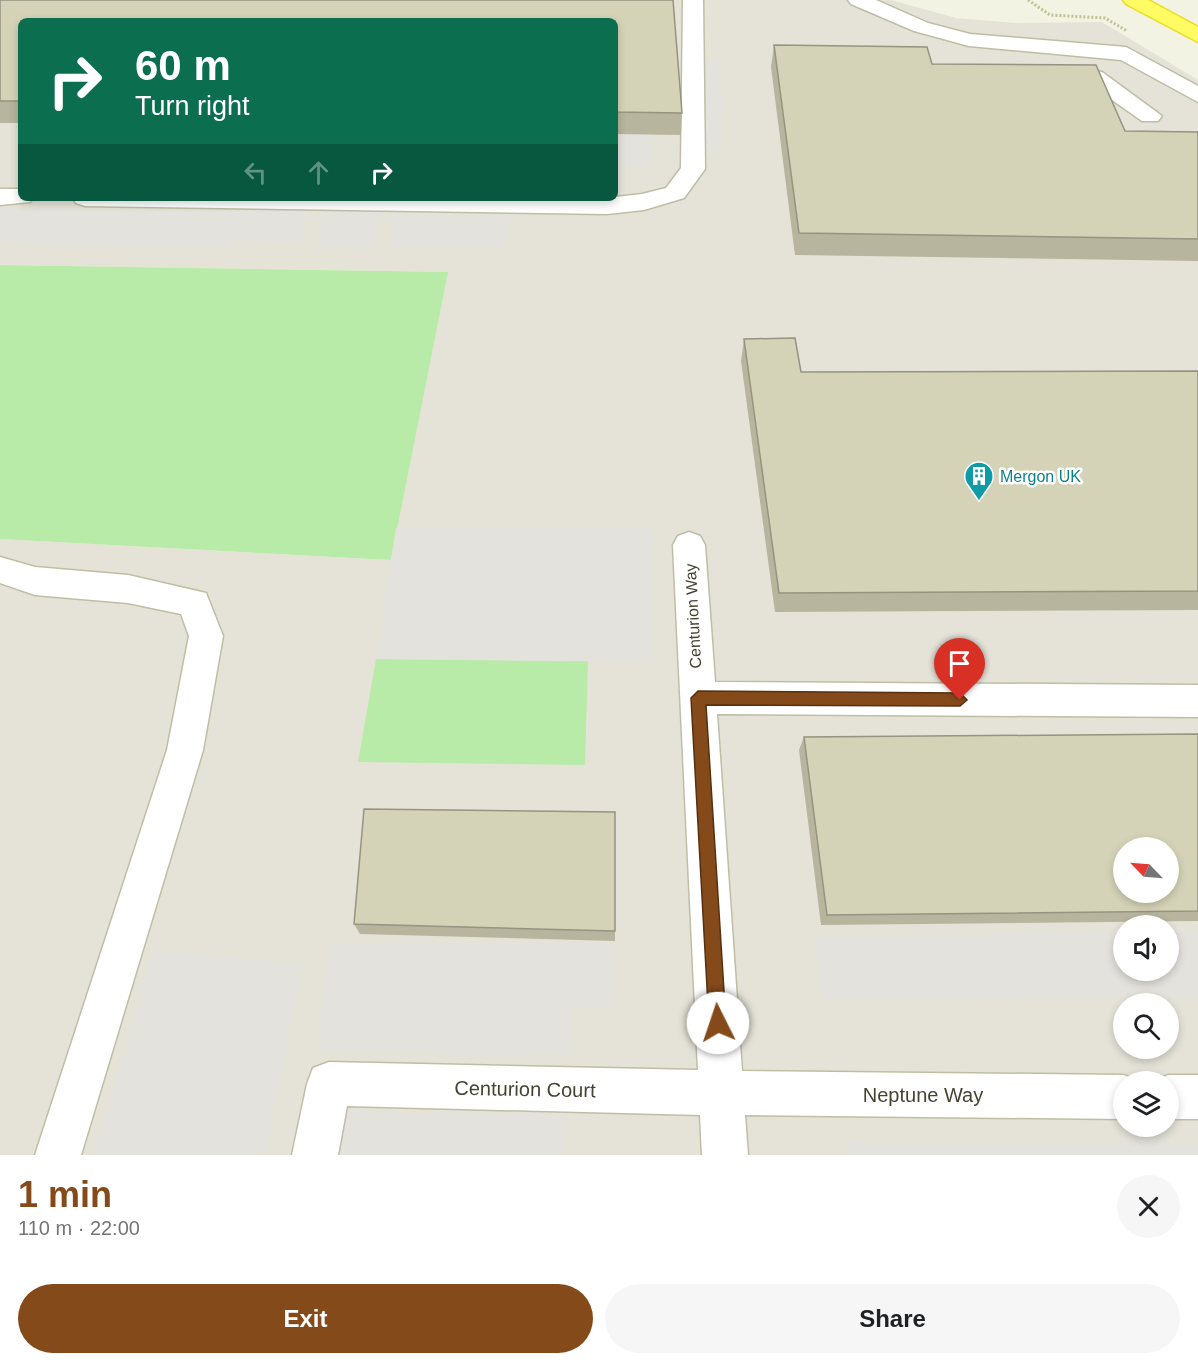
<!DOCTYPE html>
<html lang="en">
<head>
<meta charset="utf-8">
<style>
	:root { --surface:#fff; --page:#f6f6f6; --text:#202124; --muted:#757577; --accent:#844a1a }
	body { margin:0; font-family:Arial,sans-serif; background:var(--page); color:var(--text); height:100vh; display:flex; flex-direction:column; font-size:22px; white-space:nowrap }
	* { box-sizing:border-box; margin:0 }
	p { font-size:20px; color:var(--muted) }
	.icon { flex:none; width:33px; height:33px; fill:none; stroke:currentColor; stroke-width:2; stroke-linecap:round; stroke-linejoin:round }
	.map { position:relative; height:1155px; overflow:hidden }
	.details { display:flex; flex-direction:column; background:var(--surface); flex:1 }
	.details>* { flex:none }
	.banner { position:absolute; left:18px; top:18px; width:600px; height:183px; border-radius:9px; box-shadow:0 3px 9px #0003; background:#0b6e4f; color:#fff; overflow:hidden }
	.needle { width:39px; rotate:295deg }
	.controls { position:absolute; left:1113px; top:837px; display:grid; gap:12px }
	.controls a { display:grid; place-items:center; width:66px; height:66px; border-radius:50%; background:var(--surface); box-shadow:0 3px 9px #0003; font-size:30px }
	.pin { position:absolute; display:grid; place-items:center; width:51px; height:51px; color:#fff; margin:-62px -26px; border-radius:50% 50% 50% 0; rotate:-45deg; box-shadow:0 0 6px #0007 }
	.pin .icon { rotate:45deg }
	.me { position:absolute; width:66px; margin:-33px; rotate:356deg; stroke-linejoin:round; filter:drop-shadow(0 0 4px #0008) }
	.turn { display:flex; align-items:center; gap:21px; height:126px; padding:0 18px; font-size:27px }
	.turn .icon { width:78px; height:78px; stroke-width:2.5 }
	.turn b { display:block; font-size:42px; line-height:51px }
	.lanes { display:flex; align-items:center; height:57px; padding:0 18px; background:#0003; justify-content:center; gap:30px; direction:ltr }
	.lanes .off { opacity:.35 }
	.round { display:grid; place-items:center; flex:none; width:63px; height:63px; border-radius:32px; background:var(--page) }
	.head { display:flex; align-items:center; justify-content:space-between; height:102px; padding:0 18px }
	h1 { font-size:36px; font-weight:700; line-height:45px; color:var(--accent) }
	.action { display:flex; gap:12px; margin-top:auto; padding:12px 18px }
	.action a { flex:1; height:69px; border-radius:36px; background:var(--accent); color:#fff; font-size:24px; font-weight:700; line-height:69px; text-align:center }
	.action a+a { background:var(--page); color:var(--text) }
	.map>svg:first-child { display:block }
	.industrial { fill:#e5e3d8; fill-rule:evenodd }
	.green { fill:#b8eba8 }
	.parking { fill:#e3e2dc }
	.lines { fill:none; stroke-linecap:round; stroke-linejoin:round }
	.minor-casing { stroke:#bfbea5; stroke-width:3 }
	.highway-casing { stroke:#eade26; stroke-width:3 }
	.path { stroke:#c2c095; stroke-width:3; stroke-dasharray:2 2; stroke-linecap:butt }
	.minor { fill:#fff; fill-rule:evenodd }
	.highway { fill:#fffb62; fill-rule:evenodd }
	.wall { fill:#b7b59d }
	.building { fill:#d5d3b7; stroke:#959480; stroke-width:1.5; fill-rule:evenodd }
	.route { fill:#844a1a; stroke:#563011; stroke-width:1.5 }
	.labels { text-anchor:middle; dominant-baseline:central; stroke-width:5; stroke-linejoin:round; paint-order:stroke }
	.culture-label { font-size:16px; fill:#0d838f; stroke:#fff; text-anchor:start }
	.street-label { font-size:16px; fill:#454433; stroke:#fff }
	.near-street-label { font-size:20px; fill:#454433; stroke:#fff }
</style>
</head>
<body>
<div class="map">
<svg width="1198" height="1155" viewBox="0 0 1198 1155">
	<rect width="100%" height="100%" fill="#f3f3e3"/>
	<!-- industrial -->
	<path class="industrial" d="M0,0h891l65,18 60,5 86,-1 96,58v1075h-1198v-616l391,21 56,-288 -447,-7zM21,21h594v177h-594zM1124,848h44v44h-44zM1124,926h44v44h-44zM1124,1004h44v44h-44zM1124,1082h44v44h-44z"/>
	<!-- green -->
	<g class="green">
		<path d="M0,265l448,7 -57,288 -391,-21z"/>
		<path d="M376,659l212,2 -3,104 -227,-3z"/>
	</g>
	<!-- parking -->
	<g class="parking">
		<path d="M699,59l21,1 3,91 -23,-1z"/>
		<path d="M615,134l39,1 -2,33h-37z"/>
		<path d="M136,203l174,5 -11,35 -67,-2 -3,8 -229,-5v-35l131,3z"/>
		<path d="M326,209l55,1 -10,39 -57,-1z"/>
		<path d="M397,210l113,1 -5,39 -116,-2z"/>
		<path d="M396,528l255,2 2,132 -277,-3z"/>
		<path d="M1198,931v66l-376,3 -8,-66 309,-2 1,38h44l1,-38z"/>
		<path d="M331,944l282,2v60h-43l-1,48 -254,-2z"/>
		<path d="M154,949l148,16 -37,190h-171z"/>
		<path d="M336,1110l229,3 -1,42h-235z"/>
		<path d="M847,1141l351,1v13h-349z"/>
	</g>
	<g class="lines">
		<!-- minor casing -->
		<g class="minor-casing">
			<g id="minor">
				<path d="M683,0h20l2,169 -21,29 -40,12 -37,4 -522,-8 -9,-3 -3,-5h534l35,-4 24,-6 15,-20z"/>
				<path d="M848,0h28l52,23 42,11 156,13 72,39v16l-77,-42 -152,-14 -55,-15 -63,-27z"/>
				<path d="M1064,68l38,4 60,44 -4,5h-16l-54,-38 -32,-3 -3,-5 3,-5z"/>
				<path d="M0,189h21v9h12l-3,4 -30,3z"/>
				<path d="M689,532l11,4 5,9 10,137 483,3v32l-481,-3 25,357 382,4 16,7h-16v37l-379,-4 3,40h-46l-2,-40 -353,-9 -9,49h-46l15,-71 6,-16 16,-6 369,8 -25,-525 5,-9z"/>
				<path d="M0,557l35,10 93,8 78,18 17,43 -20,114 -122,405h-46l132,-405 22,-114 -8,-22 -53,-11 -93,-8 -35,-12z"/>
				<path d="M1168,1075h30v44h-30v-37h-16z"/>
			</g>
		</g>
		<!-- highway casing -->
		<g class="highway-casing">
			<path id="highway" d="M1123,0h25l50,27v15l-72,-38z"/>
		</g>
		<!-- path -->
		<path class="path" d="M1028,0l22,15 55,3 22,13"/>
		<!-- minor -->
		<use href="#minor" class="minor"/>
		<!-- highway -->
		<use href="#highway" class="highway"/>
	</g>
	<!-- wall -->
	<g class="wall">
		<path d="M0,0h673l9,113 -1,22 -66,-1v-113h-594v102h-21z"/>
		<path d="M774,45l158,19 193,67 73,1v129l-403,-6 -24,-188z"/>
		<path d="M744,339l57,33 397,-1v239l-423,2 -34,-251z"/>
		<path d="M1198,734v187l-377,4 -22,-175 5,-13z"/>
		<path d="M354,924l261,7v10l-255,-7z"/>
	</g>
	<!-- building -->
	<g class="building">
		<path d="M0,0h673l9,113 -67,-1v-91h-594v80h-21z"/>
		<path d="M774,45l153,2 5,17 164,1 29,66 73,1v107l-399,-6z"/>
		<path d="M795,338l6,34 397,-1v220l-419,2 -35,-254z"/>
		<path d="M1198,734v177l-371,4 -23,-178zM1124,848h44v44h-44z"/>
		<path d="M364,809l251,3v119l-261,-7z"/>
	</g>
	<!-- route -->
	<path class="route" d="M698,691l262,2 7,7 -7,6 -254,-1 20,318 -2,7 -6,2 -7,-2 -2,-7 -18,-325z"/>
	<!-- icons -->
	<defs>
		<g id="building-pin" transform="scale(1.5)"><path d="M0 17L-7.5 6A9.5 9.5 0 1 1 7.5 6Z" fill="#0f9aa8" stroke="#fff"/><path d="M-4-6H4V6H1V3H-1V6H-4ZM-2.5-4.3h1.7v1.8h-1.7ZM.8-4.3h1.7v1.8H.8ZM-2.5-1h1.7V.8h-1.7ZM.8-1h1.7V.8H.8Z" fill="#fff"/></g>
	</defs>
	<g fill-rule="evenodd">
		<use href="#building-pin" x="979" y="476"/>
	</g>
	<g class="labels">
		<!-- culture labels -->
		<g class="culture-label">
			<text x="1000" y="476">Mergon UK</text>
		</g>
		<!-- street labels -->
		<g class="street-label">
			<text transform="translate(693 616) rotate(-93)">Centurion Way</text>
		</g>
		<!-- near-street labels -->
		<g class="near-street-label">
			<text transform="translate(525 1089) rotate(1)">Centurion Court</text>
			<text x="923" y="1095">Neptune Way</text>
		</g>
	</g>
</svg>
<div class="controls">
<a><svg class="needle" viewBox="-14 -14 28 28"><path d="M0-13l5 13h-10z" fill="#e53935"/><path d="M0 13l5-13h-10z" fill="#757577"/></svg></a>
<a><svg class="icon" aria-label="sound" viewBox="0 0 24 24"><path d="M4 9h4l5-4v14l-5-4H4zM17 9q2 3 0 6"/></svg></a>
<a><svg class="icon" aria-label="search" viewBox="0 0 24 24"><circle cx="10" cy="10" r="6"/><path d="M15 15l6 6"/></svg></a>
<a><svg class="icon" aria-label="layers" viewBox="0 0 24 24"><path d="M12 4l9 5-9 5-9-5zM3 14l9 5 9-5"/></svg></a>
</div>
<div class="pin" style="left:960px;top:700px;background:#d93025"><svg class="icon" aria-label="arrive" viewBox="0 0 24 24"><path d="M6 21V4h12l-3 4 3 4H6"/></svg></div>
<svg class="me" style="left:718px;top:1023px" viewBox="-20 -20 40 40"><circle r="19" fill="#fff"/><path d="M0-13L10 11 0 6-10 11z" fill="#844a1a"/></svg>
<div class="banner">
<div class="turn"><svg class="icon" aria-label="right" viewBox="0 0 24 24"><path d="M7 20v-9h11M14 6l5 5-5 5"/></svg><div><b>60 m</b>Turn right</div></div>
<div class="lanes"><svg class="icon off" aria-label="left" viewBox="0 0 24 24"><path d="M17 20v-9H6M10 6l-5 5 5 5"/></svg><svg class="icon off" aria-label="ahead" viewBox="0 0 24 24"><path d="M12 20V5M6 11l6-6 6 6"/></svg><svg class="icon" aria-label="right" viewBox="0 0 24 24"><path d="M7 20v-9h11M14 6l5 5-5 5"/></svg></div>
</div>
</div>
<section class="details">
<div class="head"><div><h1>1 min</h1><p>110 m · 22:00</p></div><a class="round"><svg class="icon" aria-label="close" viewBox="0 0 24 24"><path d="M6 6l12 12M18 6L6 18"/></svg></a></div>
<div class="action"><a>Exit</a><a>Share</a></div>
</section>
</body>
</html>
